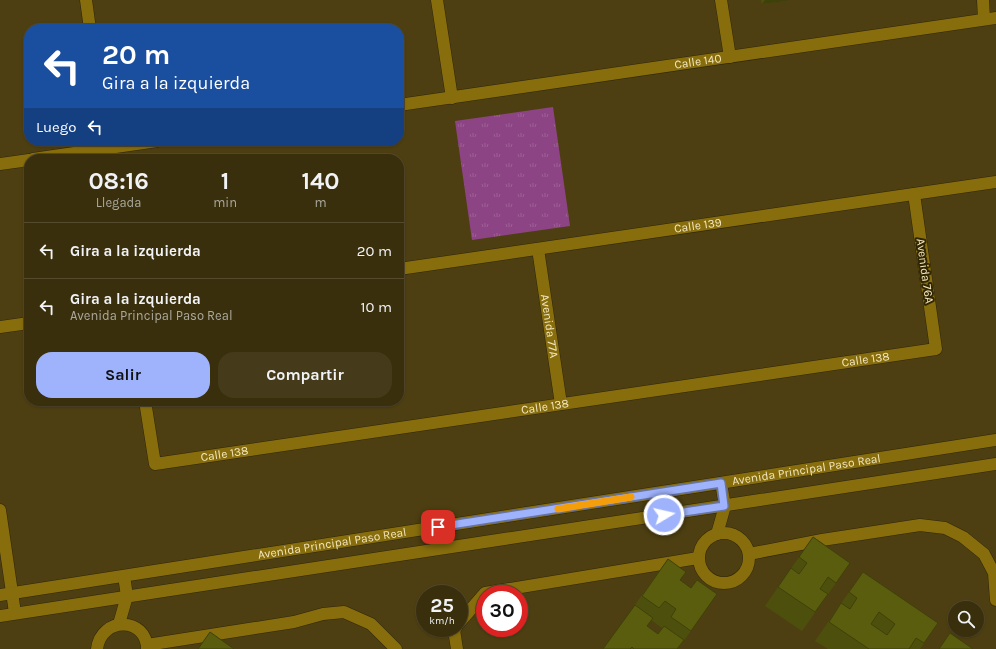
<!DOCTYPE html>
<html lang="es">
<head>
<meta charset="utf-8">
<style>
	:root { --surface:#3a2f0d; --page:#453b1b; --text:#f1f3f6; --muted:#aba99d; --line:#544a2e; --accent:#9fb3fd }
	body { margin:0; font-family:Karla,sans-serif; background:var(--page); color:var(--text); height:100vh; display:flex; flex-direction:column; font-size:15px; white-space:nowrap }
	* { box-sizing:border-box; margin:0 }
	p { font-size:13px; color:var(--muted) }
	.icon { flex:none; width:22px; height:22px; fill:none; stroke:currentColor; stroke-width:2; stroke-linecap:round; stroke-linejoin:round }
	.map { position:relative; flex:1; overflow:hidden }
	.panel { position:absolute; left:24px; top:154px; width:380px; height:252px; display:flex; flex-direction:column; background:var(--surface); border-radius:16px; box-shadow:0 1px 3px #0004,0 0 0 1px var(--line) }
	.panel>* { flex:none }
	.top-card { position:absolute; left:24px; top:24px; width:380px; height:122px; border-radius:16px; box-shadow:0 1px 3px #0004,0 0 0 1px var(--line); background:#1a4fa0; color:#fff; overflow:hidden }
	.fabs { position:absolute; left:948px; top:601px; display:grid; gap:8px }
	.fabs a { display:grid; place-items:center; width:36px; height:36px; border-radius:50%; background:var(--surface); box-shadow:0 1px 3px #0004,0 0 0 1px var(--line); font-size:20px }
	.speed { position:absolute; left:416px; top:585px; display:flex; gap:8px; font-size:20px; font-weight:700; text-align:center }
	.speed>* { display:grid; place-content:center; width:52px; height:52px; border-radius:50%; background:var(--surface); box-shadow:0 1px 3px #0004,0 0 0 1px var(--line); line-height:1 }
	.speed small { font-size:10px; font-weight:400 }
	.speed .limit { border:6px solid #d22; background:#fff; color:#111 }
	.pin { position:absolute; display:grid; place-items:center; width:34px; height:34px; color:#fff; margin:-17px; border-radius:8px; box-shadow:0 2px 6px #0006 }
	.me { position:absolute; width:44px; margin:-22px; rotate:81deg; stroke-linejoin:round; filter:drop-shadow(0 0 3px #0008) }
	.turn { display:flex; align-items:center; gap:14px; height:84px; padding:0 12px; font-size:18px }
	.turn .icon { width:52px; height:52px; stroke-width:2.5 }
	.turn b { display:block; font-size:28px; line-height:34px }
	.then { display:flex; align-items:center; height:38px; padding:0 12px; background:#0003; gap:8px; font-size:15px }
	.eta { display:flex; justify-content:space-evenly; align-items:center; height:68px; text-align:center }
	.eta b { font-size:24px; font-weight:700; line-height:28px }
	.button { display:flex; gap:8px; margin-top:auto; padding:8px 12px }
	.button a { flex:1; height:46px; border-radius:16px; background:var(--accent); color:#111; font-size:16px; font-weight:700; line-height:46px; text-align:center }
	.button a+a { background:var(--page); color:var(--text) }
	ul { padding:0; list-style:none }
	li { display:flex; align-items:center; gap:12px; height:56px; padding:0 12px; border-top:1px solid var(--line) }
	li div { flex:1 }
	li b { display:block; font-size:15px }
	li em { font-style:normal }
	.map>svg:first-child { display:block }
	.grass { fill:url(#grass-tufts) }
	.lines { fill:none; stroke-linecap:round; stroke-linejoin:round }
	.minor-casing { stroke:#2f260c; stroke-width:13 }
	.minor { stroke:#876d0c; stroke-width:12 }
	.wall { fill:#4d500c; fill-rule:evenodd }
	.shaded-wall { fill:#3f410a }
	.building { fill:#5a5d0e; stroke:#3f410a; fill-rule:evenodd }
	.route-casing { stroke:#6774a4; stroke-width:10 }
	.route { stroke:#9fb3fd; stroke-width:7 }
	.slow { stroke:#f59e0b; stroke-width:7 }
	.labels { text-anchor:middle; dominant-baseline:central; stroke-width:4; stroke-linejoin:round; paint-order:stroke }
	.street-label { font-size:12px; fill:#f3e6be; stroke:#312602 }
</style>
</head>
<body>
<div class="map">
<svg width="996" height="649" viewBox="0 0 996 649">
	<defs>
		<pattern id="grass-tufts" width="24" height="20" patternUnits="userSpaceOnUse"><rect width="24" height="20" fill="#8d4485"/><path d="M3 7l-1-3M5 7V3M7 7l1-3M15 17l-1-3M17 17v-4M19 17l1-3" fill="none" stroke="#9e5f94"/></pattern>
	</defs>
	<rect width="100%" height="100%" fill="#4d3f11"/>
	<!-- grass -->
	<path class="grass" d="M553,107l17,119 -98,14 -17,-119z"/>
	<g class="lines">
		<!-- minor casing -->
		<g class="minor-casing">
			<g id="minor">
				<path d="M86,0l4,29"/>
				<path d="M437,0l15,98"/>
				<path d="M721,0l9,57"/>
				<path d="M983,0l1,19"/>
				<path id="s1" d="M399,105l597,-87"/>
				<path d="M33,159l124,-18"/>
				<path d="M0,164l29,-4"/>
				<path id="s2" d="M538,249l23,155"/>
				<path id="s3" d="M399,269l597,-87"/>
				<path d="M0,327l29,-4"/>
				<path id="s4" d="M145,401l10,63 781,-115 -22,-155"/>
				<path d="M0,510l15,103"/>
				<circle cx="724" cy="558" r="25"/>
				<path d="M717,534l8,-28 -4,-23"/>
				<path d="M749,554l73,-14 98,-15 25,3 18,9 21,17 10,19 2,27"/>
				<path id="s5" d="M0,595l996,-155"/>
				<path d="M0,616l996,-152"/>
				<path d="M459,623l26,-30 213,-35"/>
				<path d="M119,624l8,-28 -3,-20"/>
				<path d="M456,628l-2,2 3,19"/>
				<path d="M147,645l147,-23 29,-8 21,-2 27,12 25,25"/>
				<path d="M97,649c4,-33 50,-32 50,0"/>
			</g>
		</g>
		<!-- minor -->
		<use href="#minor" class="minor"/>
	</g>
	<!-- wall -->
	<g class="wall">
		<path d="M761,0h27l-1,1 -25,3z"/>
		<path d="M813,537l37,26 -48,68 -37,-25z"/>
		<path d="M668,559l12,21 11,8 26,6 -39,55h-75zM651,620l11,8 -4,6 -11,-8z"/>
		<path d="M863,572l75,51 -18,26h-92l-13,-8z"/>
	</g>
	<!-- shaded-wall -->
	<path class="shaded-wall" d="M765,0h23l-1,1 -25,3z"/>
	<!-- building -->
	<g class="building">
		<path d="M813,537l37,26 -14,20 -8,-6 -8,12 8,5 -13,18 -37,-25 13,-19 8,6 8,-11 -8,-6z"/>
		<path d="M668,559l18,13 -6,8 11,8 6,-8 20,14 -26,37 -20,-14 5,-8 -11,-8 -6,7 -17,-12z"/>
		<path d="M863,572l75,51 -14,20 -8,-5 -7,11h-40l-40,-27 12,-19 9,6 7,-11 -8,-6zM879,612l16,12 -8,11 -16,-11z"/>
		<path d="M635,605l18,13 -6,8 11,8 6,-8 20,14 -7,9h-43l-2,-2 -2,2h-27z"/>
		<path d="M210,632l24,17h-36z"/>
		<path d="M950,633l23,16h-34z"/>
	</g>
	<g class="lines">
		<!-- route casing -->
		<g class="route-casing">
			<path id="route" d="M438,527l283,-44 3,23 -60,9"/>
		</g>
		<!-- route -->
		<use href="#route" class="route"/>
		<!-- slow -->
		<path class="slow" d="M558,509l73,-12"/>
	</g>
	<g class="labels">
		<!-- street labels -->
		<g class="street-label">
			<text stroke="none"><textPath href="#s1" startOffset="302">Calle 140</textPath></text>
			<text stroke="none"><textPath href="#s3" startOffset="302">Calle 139</textPath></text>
			<text transform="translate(925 271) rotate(82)">Avenida 76A</text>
			<text stroke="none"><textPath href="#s2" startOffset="78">Avenida 77A</textPath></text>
			<text stroke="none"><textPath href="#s4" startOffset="782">Calle 138</textPath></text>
			<text stroke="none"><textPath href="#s4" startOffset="458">Calle 138</textPath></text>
			<text stroke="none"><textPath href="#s4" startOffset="134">Calle 138</textPath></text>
			<text stroke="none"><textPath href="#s5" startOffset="816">Avenida Principal Paso Real</textPath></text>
			<text stroke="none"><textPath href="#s5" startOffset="336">Avenida Principal Paso Real</textPath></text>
		</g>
	</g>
</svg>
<div class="fabs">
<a><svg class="icon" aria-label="search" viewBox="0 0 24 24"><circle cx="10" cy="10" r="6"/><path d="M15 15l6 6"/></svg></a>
</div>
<div class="speed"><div>25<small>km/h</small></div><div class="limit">30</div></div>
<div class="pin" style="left:438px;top:527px;background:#d93025"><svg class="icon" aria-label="arrive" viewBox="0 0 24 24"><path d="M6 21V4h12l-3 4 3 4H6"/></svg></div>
<svg class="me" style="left:664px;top:515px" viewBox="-20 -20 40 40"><circle r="17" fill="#9fb3fd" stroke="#fff" stroke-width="3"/><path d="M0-11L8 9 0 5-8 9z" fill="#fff"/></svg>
<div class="top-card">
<div class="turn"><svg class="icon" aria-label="left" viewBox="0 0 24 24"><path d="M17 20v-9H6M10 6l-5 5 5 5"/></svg><div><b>20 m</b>Gira a la izquierda</div></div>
<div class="then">Luego<svg class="icon" aria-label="left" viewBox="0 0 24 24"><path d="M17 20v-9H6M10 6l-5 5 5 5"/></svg></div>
</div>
<section class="panel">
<div class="eta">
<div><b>08:16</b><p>Llegada</p></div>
<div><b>1</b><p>min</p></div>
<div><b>140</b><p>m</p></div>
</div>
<ul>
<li><svg class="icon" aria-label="left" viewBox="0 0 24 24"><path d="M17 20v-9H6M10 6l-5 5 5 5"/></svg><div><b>Gira a la izquierda</b></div><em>20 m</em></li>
<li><svg class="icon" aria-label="left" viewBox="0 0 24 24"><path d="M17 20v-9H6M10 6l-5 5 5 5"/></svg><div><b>Gira a la izquierda</b><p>Avenida Principal Paso Real</p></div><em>10 m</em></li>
</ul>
<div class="button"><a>Salir</a><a>Compartir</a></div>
</section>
</div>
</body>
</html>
